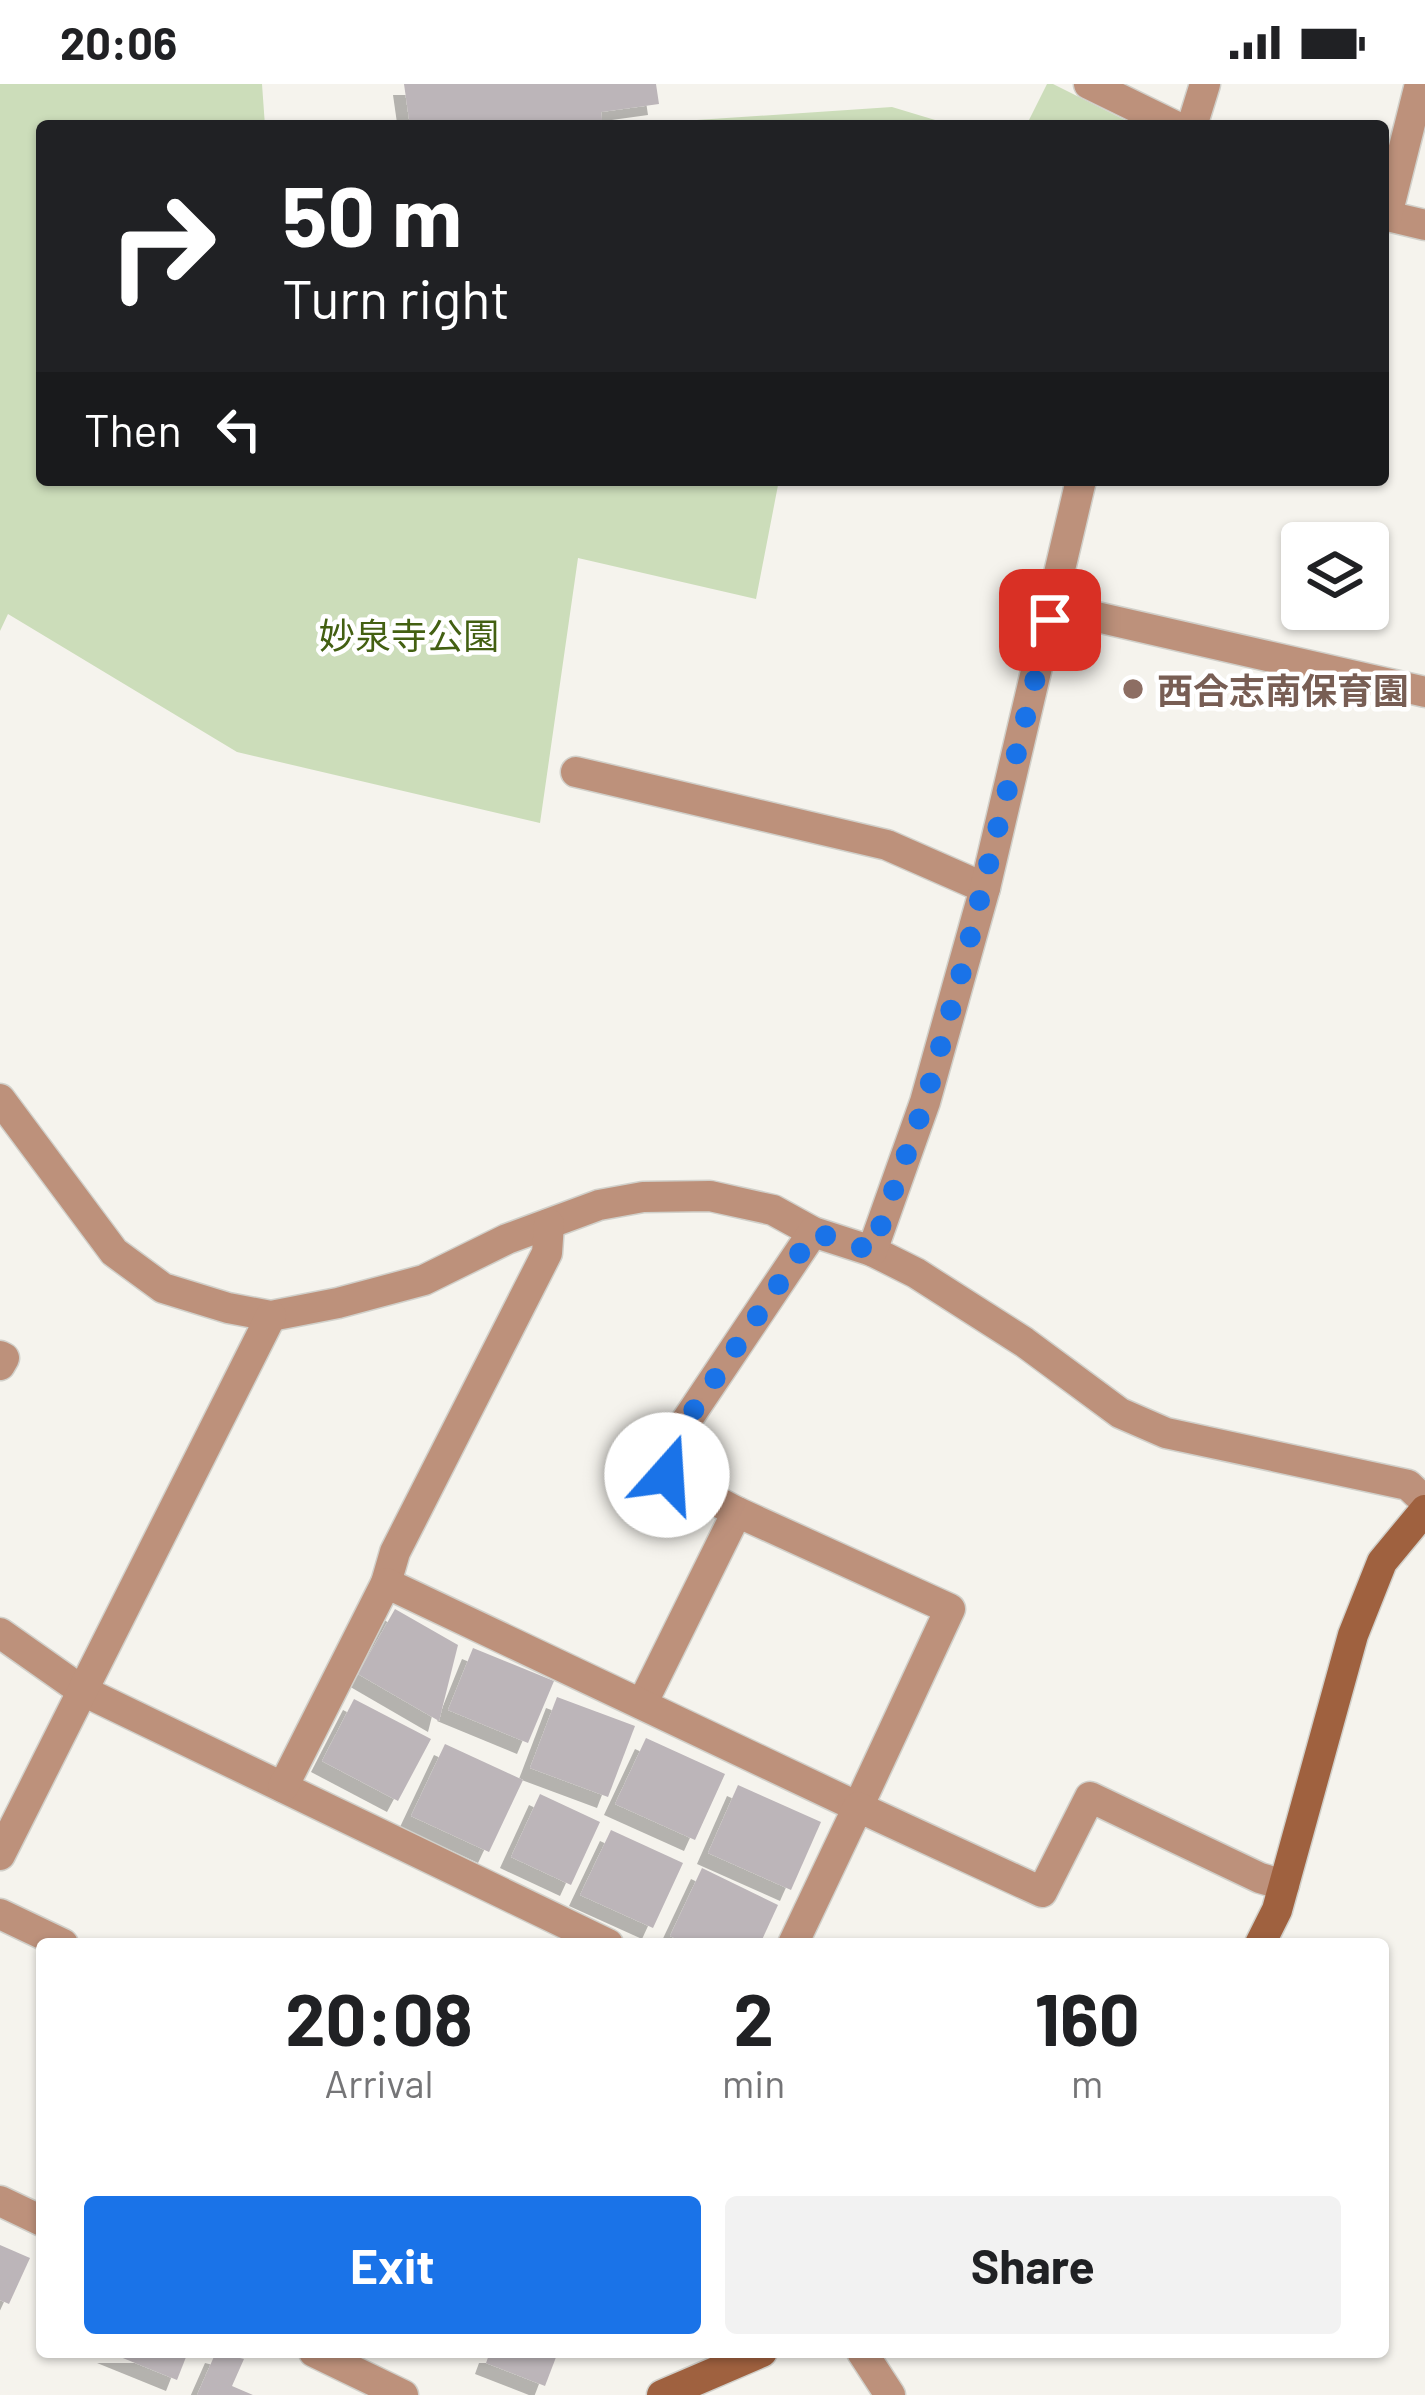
<!DOCTYPE html>
<html lang="en">
<head>
<meta charset="utf-8">
<style>
	:root { --surface:#fff; --page:#f2f2f2; --text:#202124; --muted:#757577; --accent:#1a73e8 }
	body { margin:0; font-family:Barlow,"Noto Sans JP",sans-serif; background:var(--page); color:var(--text); height:100vh; display:flex; flex-direction:column; font-size:45px; white-space:nowrap }
	* { box-sizing:border-box; margin:0 }
	p { font-size:39px; color:var(--muted) }
	.icon { flex:none; width:66px; height:66px; fill:none; stroke:currentColor; stroke-width:2; stroke-linecap:round; stroke-linejoin:round }
	.map { position:relative; flex:1; overflow:hidden }
	.details { position:absolute; left:36px; top:1854px; width:1353px; height:420px; display:flex; flex-direction:column; background:var(--surface); border-radius:12px; box-shadow:0 3px 9px #0004 }
	.details>* { flex:none }
	.guide { position:absolute; left:36px; top:36px; width:1353px; height:366px; border-radius:12px; box-shadow:0 3px 9px #0004; background:#202124; color:#fff; overflow:hidden }
	.controls { position:absolute; left:1281px; top:438px; display:grid; gap:24px }
	.controls a { display:grid; place-items:center; width:108px; height:108px; border-radius:12px; background:var(--surface); box-shadow:0 3px 9px #0004; font-size:60px }
	.pin { position:absolute; display:grid; place-items:center; width:102px; height:102px; color:#fff; margin:-51px; border-radius:24px; box-shadow:0 6px 18px #0006 }
	.me { position:absolute; width:132px; margin:-66px; rotate:19deg; stroke-linejoin:round; filter:drop-shadow(0 0 9px #0008) }
	.turn { display:flex; align-items:center; gap:42px; height:252px; padding:0 48px; font-size:54px }
	.turn .icon { width:156px; height:156px; stroke-width:2.5 }
	.turn b { display:block; font-size:84px; line-height:102px }
	.then { display:flex; align-items:center; height:114px; padding:0 48px; background:#0003; gap:24px; font-size:45px }
	.eta { display:flex; justify-content:space-evenly; align-items:center; height:204px; text-align:center }
	.eta b { font-size:72px; font-weight:700; line-height:84px }
	.primary-button { display:flex; gap:24px; margin-top:auto; padding:24px 48px }
	.primary-button a { flex:1; height:138px; border-radius:12px; background:var(--accent); color:#fff; font-size:48px; font-weight:700; line-height:138px; text-align:center }
	.primary-button a+a { background:var(--page); color:var(--text) }
	.status { display:flex; justify-content:space-between; align-items:center; height:84px; padding:0 60px; background:var(--surface); direction:ltr }
	.status svg { height:33px; fill:currentColor }
	.map>svg:first-child { display:block }
	.green { fill:#ccddba }
	.building { fill:#bcb5b9; filter:url(#shadow) }
	.lines { fill:none; stroke-linecap:round; stroke-linejoin:round }
	.street-casing { stroke:#d1d0ca; stroke-width:33 }
	.secondary-casing { stroke:#d1d0ca; stroke-width:33 }
	.street { stroke:#bd917b; stroke-width:30 }
	.secondary { stroke:#9f613f; stroke-width:30 }
	.route { stroke:#1a73e8; stroke-width:21; stroke-dasharray:0 37.8 }
	.education-dot { fill:#8d6e63; stroke:#fff; stroke-width:4.5 }
	.labels { text-anchor:middle; dominant-baseline:central; stroke-width:9; stroke-linejoin:round; paint-order:stroke }
	.park-label { font-size:36px; fill:#436012; stroke:#fff }
	.education-label { font-size:36px; font-weight:bold; fill:#785e54; stroke:#fff; text-anchor:start }
</style>
</head>
<body>
<div class="status"><b>20:06</b><svg viewBox="0 0 49 12"><path d="M0 12V9h3v3zM5 12V6h3v6zM10 12V3h3v9zM15 12V0h3v12zM26 1h20v11H26zM47 4h2v5h-2z"/></svg></div>
<div class="map">
<svg width="1425" height="2311" viewBox="0 0 1425 2311">
	<defs>
		<filter id="shadow"><feDropShadow dx="-11" dy="11" stdDeviation="0" flood-color="#0004"/></filter>
	</defs>
	<rect width="100%" height="100%" fill="#f5f3ed"/>
	<!-- green -->
	<g class="green">
		<path d="M0,0h262l3,42h-223v354h737l-23,119 -178,-41 -38,265 -303,-71 -229,-138 -8,17z"/>
		<path d="M1047,0h6l84,42h-111z"/>
		<path d="M892,23l63,19h-348z"/>
	</g>
	<!-- building -->
	<g class="building">
		<path d="M404,0h252l3,20 -58,8 1,8 -47,6h-145z"/>
		<path d="M395,1525l63,36 -19,76 -81,-47z"/>
		<path d="M473,1564l81,33 -26,62 -80,-33z"/>
		<path d="M557,1613l78,29 -27,71 -78,-29z"/>
		<path d="M354,1615l77,40 -33,62 -76,-40z"/>
		<path d="M646,1654l79,36 -30,66 -80,-36z"/>
		<path d="M445,1660l78,36 -34,72 -78,-36z"/>
		<path d="M738,1701l83,37 -30,68 -83,-37z"/>
		<path d="M540,1710l60,28 -29,63 -60,-28z"/>
		<path d="M611,1746l72,33 -30,65 -73,-33z"/>
		<path d="M702,1784l76,37 -18,39h-73l-17,-8z"/>
		<path d="M0,2161l30,13 -21,46 -9,-4z"/>
		<path d="M108,2268h80l-11,28z"/>
		<path d="M216,2268l28,7 -12,27 21,9h-56z"/>
		<path d="M490,2268h68l-13,34 -59,-23z"/>
	</g>
	<g class="lines">
		<!-- street casing -->
		<g class="street-casing">
			<g id="street">
				<path d="M1089,0l86,42"/>
				<path d="M1192,42l13,-42"/>
				<path d="M1383,131l42,10"/>
				<path d="M1387,131l33,-131"/>
				<path d="M1053,523l372,85"/>
				<path d="M576,688l311,73 98,43"/>
				<path d="M0,1015l114,153 49,36 65,20 43,8 67,-13 86,-23 83,-41 92,-34 44,-8 67,-1 63,14 40,22 59,19 44,22 108,69 96,71 46,20 242,52 17,16"/>
				<path d="M872,1167l53,-149 60,-214 96,-408"/>
				<path d="M0,1272l4,2 -4,7"/>
				<path d="M386,1499l9,-31 152,-299 2,-29"/>
				<path d="M0,1549l81,57 527,254"/>
				<path d="M642,1620l95,-192 -70,-37 -5,-18 151,-225"/>
				<path d="M283,1703l103,-204 472,224 92,-198 -213,-97"/>
				<path d="M0,1771l271,-539"/>
				<path d="M0,1830l63,30"/>
				<path d="M793,1860l65,-137 184,85 48,-95 170,81 24,7"/>
				<path d="M0,2117l42,20"/>
				<path d="M314,2268l89,43"/>
				<path d="M862,2268l28,43"/>
			</g>
		</g>
		<!-- secondary casing -->
		<g class="secondary-casing">
			<g id="secondary">
				<path d="M1260,1860l17,-34 76,-275 29,-73 43,-52"/>
				<path d="M662,2311l100,-43"/>
			</g>
		</g>
		<!-- street -->
		<use href="#street" class="street"/>
		<!-- secondary -->
		<use href="#secondary" class="secondary"/>
	</g>
	<g class="lines">
		<!-- route -->
		<path class="route" d="M667,1391l-5,-18 152,-225 58,19 53,-149 36,-128 89,-354"/>
	</g>
	<!-- markers -->
	<circle class="education-dot" cx="1133" cy="605" r="12"/>
	<g class="labels">
		<!-- park labels -->
		<g class="park-label">
			<text x="409" y="550">妙泉寺公園</text>
		</g>
		<!-- education labels -->
		<g class="education-label">
			<text x="1157" y="605">西合志南保育園</text>
		</g>
	</g>
</svg>
<div class="controls">
<a><svg class="icon" aria-label="layers" viewBox="0 0 24 24"><path d="M12 4l9 5-9 5-9-5zM3 14l9 5 9-5"/></svg></a>
</div>
<div class="pin" style="left:1050px;top:536px;background:#d93025"><svg class="icon" aria-label="arrive" viewBox="0 0 24 24"><path d="M6 21V4h12l-3 4 3 4H6"/></svg></div>
<svg class="me" style="left:667px;top:1391px" viewBox="-20 -20 40 40"><circle r="19" fill="#fff"/><path d="M0-13L10 11 0 6-10 11z" fill="#1a73e8"/></svg>
<div class="guide">
<div class="turn"><svg class="icon" aria-label="right" viewBox="0 0 24 24"><path d="M7 20v-9h11M14 6l5 5-5 5"/></svg><div><b>50 m</b>Turn right</div></div>
<div class="then">Then<svg class="icon" aria-label="left" viewBox="0 0 24 24"><path d="M17 20v-9H6M10 6l-5 5 5 5"/></svg></div>
</div>
<section class="details">
<div class="eta">
<div><b>20:08</b><p>Arrival</p></div>
<div><b>2</b><p>min</p></div>
<div><b>160</b><p>m</p></div>
</div>
<div class="primary-button"><a>Exit</a><a>Share</a></div>
</section>
</div>
</body>
</html>
